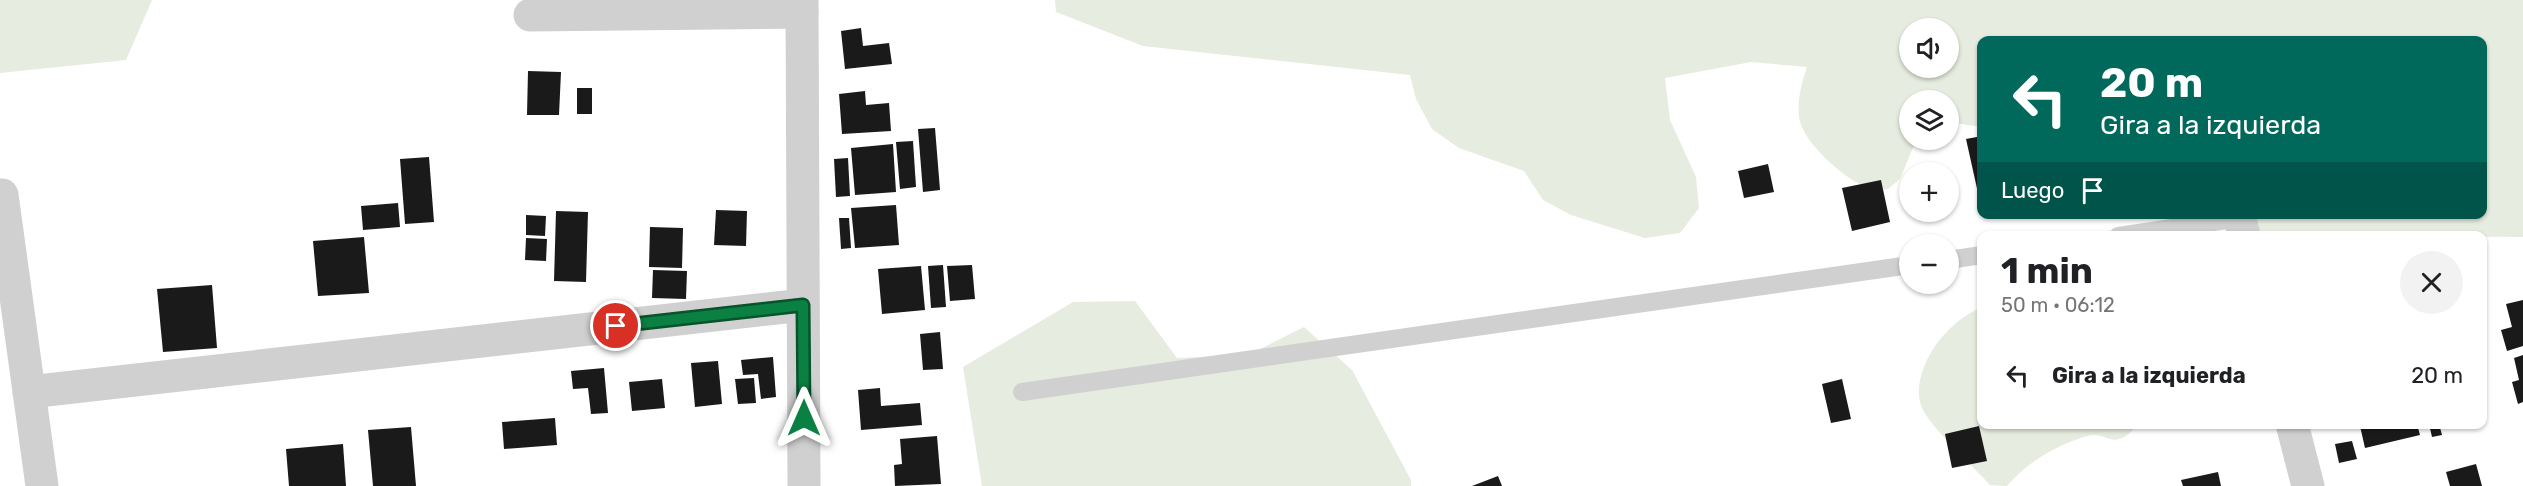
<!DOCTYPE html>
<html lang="es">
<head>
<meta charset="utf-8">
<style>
	:root { --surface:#fff; --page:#f2f2f2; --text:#202124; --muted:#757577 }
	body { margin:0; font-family:Rubik,sans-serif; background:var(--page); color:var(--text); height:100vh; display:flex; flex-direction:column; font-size:22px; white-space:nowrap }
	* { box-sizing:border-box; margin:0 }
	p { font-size:20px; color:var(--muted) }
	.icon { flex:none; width:33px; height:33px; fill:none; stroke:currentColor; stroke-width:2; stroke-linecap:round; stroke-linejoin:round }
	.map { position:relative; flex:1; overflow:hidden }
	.details { position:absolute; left:1977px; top:231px; width:510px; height:198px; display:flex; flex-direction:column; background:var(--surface); border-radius:12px; box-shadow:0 2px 4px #0004 }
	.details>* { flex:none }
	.banner { position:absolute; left:1977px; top:36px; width:510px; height:183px; border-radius:12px; box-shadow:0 2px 4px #0004; background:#00695c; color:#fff; overflow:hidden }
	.controls { position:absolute; left:1899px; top:18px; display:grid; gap:12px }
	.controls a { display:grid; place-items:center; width:60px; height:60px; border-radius:50%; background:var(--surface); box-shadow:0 2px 4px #0004; font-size:30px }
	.pin { position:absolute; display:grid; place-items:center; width:51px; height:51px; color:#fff; margin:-26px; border:3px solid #fff; border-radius:50%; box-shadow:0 2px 6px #0007 }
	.me { position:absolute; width:66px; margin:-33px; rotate:0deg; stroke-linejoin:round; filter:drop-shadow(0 0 4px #0008) }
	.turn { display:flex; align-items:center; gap:21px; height:126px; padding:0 24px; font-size:27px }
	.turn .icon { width:78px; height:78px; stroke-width:2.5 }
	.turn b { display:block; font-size:42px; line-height:51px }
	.then { display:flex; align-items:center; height:57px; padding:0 24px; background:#0003; gap:12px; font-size:22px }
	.round { display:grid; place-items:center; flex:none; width:63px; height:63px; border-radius:32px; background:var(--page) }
	.headline { display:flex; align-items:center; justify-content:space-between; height:102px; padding:0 24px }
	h1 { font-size:36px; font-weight:700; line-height:45px }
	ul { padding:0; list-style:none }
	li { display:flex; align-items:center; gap:18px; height:84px; padding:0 24px }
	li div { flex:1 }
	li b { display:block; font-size:22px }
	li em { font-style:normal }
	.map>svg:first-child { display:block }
	.green { fill:#e6ecdf; fill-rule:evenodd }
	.building { fill:#1a1a1a }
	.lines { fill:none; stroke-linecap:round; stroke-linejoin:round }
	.lane { stroke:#d0d0d0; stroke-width:18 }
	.street { stroke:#d0d0d0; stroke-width:33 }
	.route-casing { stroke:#07532c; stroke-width:15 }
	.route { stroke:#0b8043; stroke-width:10 }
</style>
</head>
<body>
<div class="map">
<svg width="2523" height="486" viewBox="0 0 2523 486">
	<rect width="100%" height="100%" fill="#fff"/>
	<!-- green -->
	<g class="green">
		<path d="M0,0h152l-26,60 -126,13z"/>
		<path d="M1055,0h1468v237l-265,-2 -21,-20 245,-1v-174h-500l-1,87 -32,-5 -1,-22h-38v40h6l-16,39 -12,10c-6,0 -13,1 -19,-1 -23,-7 -67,-46 -70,-71 -2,-18 3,-35 8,-50l-56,-5 -86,16 5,42 26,57 3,31 -19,25 -35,5 -74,-23 -28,-15 -19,-29 -65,-23 -27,-19 -16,-30 -6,-24 -267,-29 -87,-34zM1910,28h38v40h-38z"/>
		<path d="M1135,301l42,57 71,-3 56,-28 48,43 59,110v6h-429l-19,-119 110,-65z"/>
		<path d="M1981,308l1,116 155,1c-24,29 -29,5 -50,11 -30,9 -60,26 -80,50l-17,-1c-17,-19 -58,-56 -68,-77 -9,-21 3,-49 16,-66 11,-14 26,-28 43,-34z"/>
	</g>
	<!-- building -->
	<g class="building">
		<path d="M861,28l2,18 26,-3 3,21 -47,5 -4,-38z"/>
		<path d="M528,71l33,1 -2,43h-32z"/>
		<rect x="577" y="88" width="15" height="26"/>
		<path d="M865,91l1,14 23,-2 2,28 -49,3 -3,-40z"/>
		<path d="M935,128l5,62 -17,2 -5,-63z"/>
		<path d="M1982,136v56l-4,1 -12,-54z"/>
		<path d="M913,141l3,46 -16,2 -4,-47z"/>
		<path d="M893,144l3,48 -41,3 -4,-47z"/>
		<path d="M429,157l5,65 -29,2 -5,-65z"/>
		<path d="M848,158l2,38 -14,1 -2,-38z"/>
		<path d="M1768,164l6,28 -30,6 -6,-27z"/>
		<path d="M1881,180l9,42 -38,9 -10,-43z"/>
		<path d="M398,203l2,24 -37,3 -2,-24z"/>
		<path d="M896,205l3,40 -44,3 -4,-40z"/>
		<path d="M716,210l31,1 -1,35 -32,-1z"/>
		<path d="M556,211l32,1 -2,70 -32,-1z"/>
		<path d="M526,215l20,1 -1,20 -19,-1z"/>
		<path d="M839,218h10l2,30 -10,1z"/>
		<path d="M650,227l33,1 -1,40 -33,-1z"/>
		<path d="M364,237l5,56 -51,3 -5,-55z"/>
		<path d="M526,238l21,1 -1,22 -21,-1z"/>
		<path d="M943,265l3,42 -15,1 -3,-42z"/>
		<path d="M972,265l3,34 -25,2 -3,-35z"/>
		<path d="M921,266l4,44 -43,4 -4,-45z"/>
		<path d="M653,270l34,1 -1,28 -34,-1z"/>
		<path d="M212,285l5,63 -54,4 -6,-63z"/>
		<path d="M2523,300v46l-16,5 -6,-21 11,-3 -6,-23z"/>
		<path d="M940,332l3,37 -20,1 -3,-36z"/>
		<path d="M2523,355v47l-5,2 -6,-22 7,-2 -5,-22z"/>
		<path d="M773,357l3,40 -15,2 -3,-25 -15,1 -2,-15z"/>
		<path d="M718,361l4,43 -27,3 -4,-44z"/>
		<path d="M604,368l4,45 -17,1 -3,-26 -15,1 -2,-18z"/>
		<path d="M754,378l2,25 -18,1 -3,-25z"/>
		<path d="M662,379l3,29 -33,3 -3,-29z"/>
		<path d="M1842,379l9,40 -20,4 -9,-39z"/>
		<path d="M880,388l1,18 39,-3 2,22 -61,5 -3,-40z"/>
		<path d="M555,418l2,27 -53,4 -2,-27z"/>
		<path d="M2345,424h72l3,11 -55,13 -5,-22 -14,3z"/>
		<path d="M2429,424h10l3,11 -10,2z"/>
		<path d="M1979,426l8,35 -35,7 -7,-34z"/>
		<path d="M411,427l5,59h-43l-5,-56z"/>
		<path d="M937,436l4,48 -46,2 -1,-21 8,-1 -2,-25z"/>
		<path d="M2352,441l5,18 -18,4 -4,-19z"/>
		<path d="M343,444l3,42h-57l-3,-37z"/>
		<path d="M2476,464l6,22h-32l-4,-14z"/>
		<path d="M2218,472l3,14h-38l-2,-6z"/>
		<path d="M1498,476l4,10h-30z"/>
	</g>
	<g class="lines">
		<!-- lane -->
		<g class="lane">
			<path d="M2118,236l122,-18"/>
			<path d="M1948,260l34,-5"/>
			<path d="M1022,392l888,-127"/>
		</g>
		<!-- street -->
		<g class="street">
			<path d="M802,0l2,486"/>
			<path d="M530,15l272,-3"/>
			<path d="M2,195l40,291"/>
			<path d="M2240,218l4,18"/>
			<path d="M29,392l774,-87"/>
			<path d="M2292,424l16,62"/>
		</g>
	</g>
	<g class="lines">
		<!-- route casing -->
		<g class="route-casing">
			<path id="route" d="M616,326l187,-21 1,113"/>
		</g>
		<!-- route -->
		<use href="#route" class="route"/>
	</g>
</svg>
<div class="controls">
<a><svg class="icon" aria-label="sound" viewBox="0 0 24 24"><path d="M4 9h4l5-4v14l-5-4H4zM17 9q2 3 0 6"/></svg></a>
<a><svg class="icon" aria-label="layers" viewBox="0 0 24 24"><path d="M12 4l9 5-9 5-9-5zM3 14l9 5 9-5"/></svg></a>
<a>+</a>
<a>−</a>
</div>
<div class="pin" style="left:616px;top:326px;background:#d93025"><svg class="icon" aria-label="arrive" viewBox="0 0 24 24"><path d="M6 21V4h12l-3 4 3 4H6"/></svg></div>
<svg class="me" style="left:804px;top:418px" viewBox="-20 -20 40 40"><path d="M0-17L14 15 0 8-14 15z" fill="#0b8043" stroke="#fff" stroke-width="4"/></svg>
<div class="banner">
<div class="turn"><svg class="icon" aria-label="left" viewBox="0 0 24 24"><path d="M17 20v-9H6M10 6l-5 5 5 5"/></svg><div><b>20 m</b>Gira a la izquierda</div></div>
<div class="then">Luego<svg class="icon" aria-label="arrive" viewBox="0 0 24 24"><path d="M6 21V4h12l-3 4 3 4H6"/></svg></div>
</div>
<section class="details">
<div class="headline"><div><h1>1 min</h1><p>50 m · 06:12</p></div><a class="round"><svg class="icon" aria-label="close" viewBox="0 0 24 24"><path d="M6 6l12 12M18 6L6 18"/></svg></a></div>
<ul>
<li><svg class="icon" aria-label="left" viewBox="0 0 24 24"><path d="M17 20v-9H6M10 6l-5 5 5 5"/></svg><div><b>Gira a la izquierda</b></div><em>20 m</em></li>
</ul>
</section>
</div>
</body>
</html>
